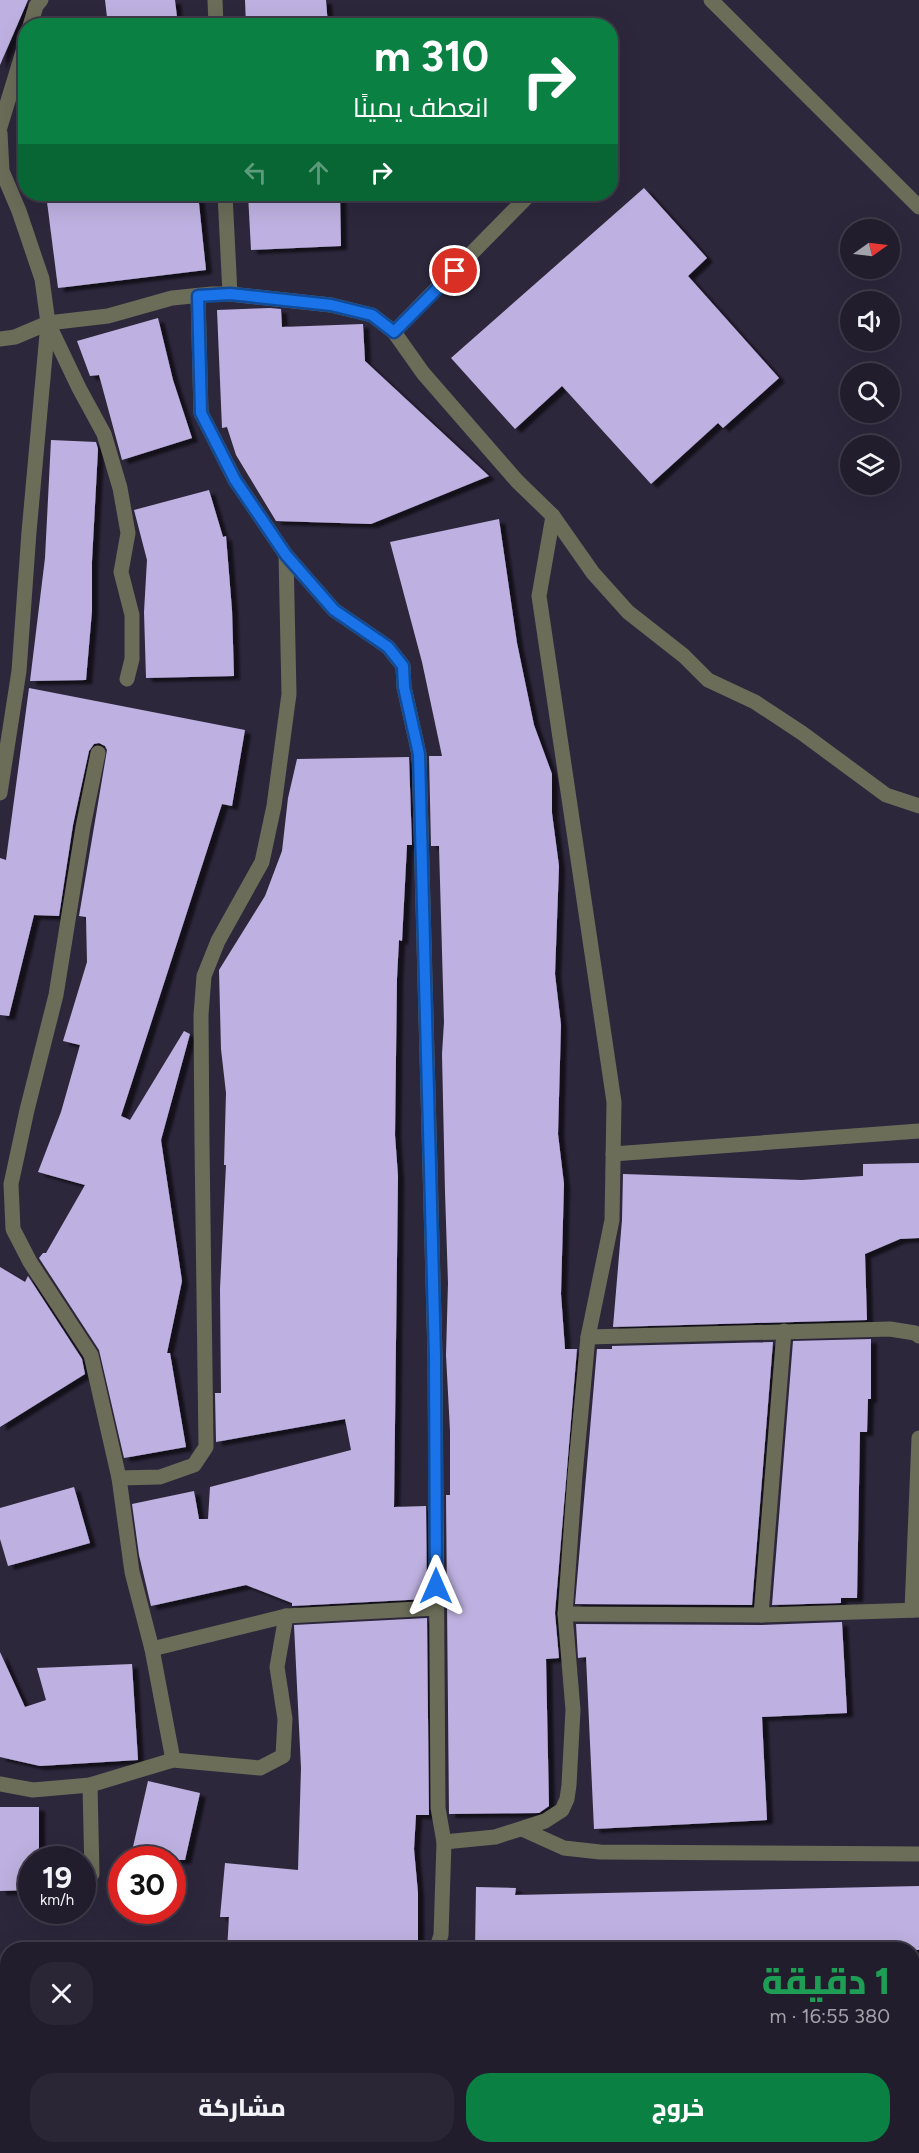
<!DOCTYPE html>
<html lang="ar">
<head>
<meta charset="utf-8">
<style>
	:root { --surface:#221d2d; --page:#2a2635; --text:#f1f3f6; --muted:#a2a2aa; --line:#3f3b49; --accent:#0b8043 }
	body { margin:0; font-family:Figtree,Cairo,sans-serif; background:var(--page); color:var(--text); direction:rtl; height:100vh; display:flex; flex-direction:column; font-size:22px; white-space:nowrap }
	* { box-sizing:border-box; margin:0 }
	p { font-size:20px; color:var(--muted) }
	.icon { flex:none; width:33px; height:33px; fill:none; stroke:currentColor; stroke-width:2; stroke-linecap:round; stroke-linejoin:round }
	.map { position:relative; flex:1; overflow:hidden; direction:ltr }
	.details { position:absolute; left:0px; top:1942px; width:920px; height:212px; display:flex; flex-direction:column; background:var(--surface); border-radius:24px 24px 0 0; box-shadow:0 6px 24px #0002,0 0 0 2px var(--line); direction:rtl }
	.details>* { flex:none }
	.top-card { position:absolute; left:18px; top:18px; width:600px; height:183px; border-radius:24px; box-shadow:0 6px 24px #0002,0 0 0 2px var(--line); direction:rtl; background:#0b8043; color:#fff; overflow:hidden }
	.needle { width:39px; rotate:76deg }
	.buttons { position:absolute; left:840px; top:219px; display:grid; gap:12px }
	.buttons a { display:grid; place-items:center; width:60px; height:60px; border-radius:50%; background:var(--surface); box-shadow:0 6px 24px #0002,0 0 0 2px var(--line); font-size:30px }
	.speed { position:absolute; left:18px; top:1846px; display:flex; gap:12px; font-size:30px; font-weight:700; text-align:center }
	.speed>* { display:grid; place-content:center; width:78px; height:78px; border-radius:50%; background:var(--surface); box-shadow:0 6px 24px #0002,0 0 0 2px var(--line); line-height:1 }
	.speed small { font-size:15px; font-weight:400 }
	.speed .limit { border:9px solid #d22; background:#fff; color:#111 }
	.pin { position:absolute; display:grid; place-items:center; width:51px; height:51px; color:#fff; margin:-26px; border:3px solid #fff; border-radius:50%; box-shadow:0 2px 6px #0007 }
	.me { position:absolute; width:66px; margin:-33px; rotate:0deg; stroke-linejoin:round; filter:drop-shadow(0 0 4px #0008) }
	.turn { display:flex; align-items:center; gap:21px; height:126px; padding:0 30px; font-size:27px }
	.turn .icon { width:78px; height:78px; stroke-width:2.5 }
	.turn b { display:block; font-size:42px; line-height:51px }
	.lanes { display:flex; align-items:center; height:57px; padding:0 30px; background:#0003; justify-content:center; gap:30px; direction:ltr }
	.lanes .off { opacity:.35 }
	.round { display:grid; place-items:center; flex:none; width:63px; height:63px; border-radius:24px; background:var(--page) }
	.headline { display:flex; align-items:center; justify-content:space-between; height:102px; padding:0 30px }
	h1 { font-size:36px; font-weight:800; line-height:45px; color:#1e9e55 }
	.action { display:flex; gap:12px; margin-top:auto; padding:12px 30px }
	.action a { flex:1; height:69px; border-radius:24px; background:var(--accent); color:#fff; font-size:24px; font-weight:800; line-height:69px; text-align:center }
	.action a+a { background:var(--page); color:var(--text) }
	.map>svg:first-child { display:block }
	.building { fill:#beb1e1; filter:url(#shadow) }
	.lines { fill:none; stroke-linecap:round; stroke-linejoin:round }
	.minor { stroke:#6b6d59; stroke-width:15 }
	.route-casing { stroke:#114b97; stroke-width:15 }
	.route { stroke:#1a73e8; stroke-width:10 }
</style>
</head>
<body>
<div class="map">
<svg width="919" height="2153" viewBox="0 0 919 2153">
	<defs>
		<filter id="shadow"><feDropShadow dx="6" dy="4" stdDeviation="1.5" flood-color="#0009"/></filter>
	</defs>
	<rect width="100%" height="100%" fill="#2d273c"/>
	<!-- building -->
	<g class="building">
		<path d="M0,0h28l-28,65z"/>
		<path d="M105,0h70l3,26h-70z"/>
		<path d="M245,0h81l2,26h-82z"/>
		<path d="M644,188l63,70 -19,18 91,102 -56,50 -5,-5 -67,61 -89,-98 -47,43 -64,-71z"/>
		<path d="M46,194h152l8,76 -148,18z"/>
		<path d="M248,194h92l1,52 -90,4z"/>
		<path d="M270,308l11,1 1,18 81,-3 2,37 124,115 -118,48 -95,-3 -40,-66 -9,-28 -5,1 -5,-118z"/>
		<path d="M158,318l15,62 19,58 -70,22 -23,-85 -9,1 -13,-35z"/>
		<path d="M51,440l45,2 2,7 -6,112v50l-6,69 -56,1 15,-123z"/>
		<path d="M209,490l14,47 3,-1 6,74 2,66 -88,2 -2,-66 3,-52 -13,-50z"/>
		<path d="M499,519l18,124 17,82 18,49v39l7,53 -4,108 6,51 -3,109 6,50 -3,110 4,55h12l-22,264 4,45 -13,1 3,147 -10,7 -90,1 -3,-319h4v-64l-4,-76 2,-72 -3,-91 -3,-138 2,-32 -5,-176h-8l-2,-90h13l-20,-94 -32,-120z"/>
		<path d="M29,688l216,42 -13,76 -10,-2 -101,312 9,4 54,-89 6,3 -29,106 21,141 -15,72h3l16,94 -62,11 -25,-108 -60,-92 4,-5h3l39,-68 -47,-13 23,-60 19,-67 -17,-4 24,-79 -1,-45 -7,-1 28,-166 -2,-4 -6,-3 -5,1 -5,7 -16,74 -14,91 -25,-1 -25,101 -9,-1v-157l6,2z"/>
		<path d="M409,757l3,88h-5l-5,96 -3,-1 -2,38 -2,157 3,41 -4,331 32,-1 1,93 -135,7v-3l-46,-18 -95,21 -12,-51 -7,-51 62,-13 5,28h9l2,-32 141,-37 -6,-31 -129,23 -1,-49h6l-1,-104 6,-124h-2l2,-72 -5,-44 -2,-79 46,-74 17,-45 6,-53 9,-39z"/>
		<path d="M919,1163v75l-19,1 -35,15 2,66 -254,7 9,-107 1,-46 179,6 61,-4v-12z"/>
		<path d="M0,1267l25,15 3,-6 54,83 3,15 -85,53z"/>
		<path d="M871,1339v60h-3l-1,33h-7l-3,166h-16v5l-69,2 21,-264z"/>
		<path d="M773,1342l-21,263 -177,-1 22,-255h15v-3z"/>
		<path d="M74,1487l16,56 -82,23 -8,-27v-31z"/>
		<path d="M427,1618l2,197h-13l-2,34 4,44v47h-46l-2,10h-143l2,-33h-9l5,-54 73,7 3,-102 -7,-143z"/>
		<path d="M842,1622l5,91 -85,4 5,103 -173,9 -8,-172 -8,1 -2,-34 185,1z"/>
		<path d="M0,1652l25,55 21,-7 -9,-32 95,-4 6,96 -98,6 -40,-9z"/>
		<path d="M148,1781l52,12 -15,67h-55z"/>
		<path d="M0,1807h39v53h-7v30l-32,1z"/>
		<path d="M919,1886v64h-444l1,-63 40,1 -1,7z"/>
	</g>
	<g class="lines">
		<!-- minor -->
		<g class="minor">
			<path d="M215,0l1,26"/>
			<path d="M711,0l208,207"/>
			<path d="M30,26l6,-20 5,-6"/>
			<path d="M0,127l26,-85"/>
			<path d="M0,133l2,38 17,40 23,68 6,44 31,65 25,46 16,54 8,45 -7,39 11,43v44l-5,20"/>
			<path d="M225,194l5,100"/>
			<path d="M198,296l3,117 34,67 51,75 48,55 54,37 15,19 1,21 15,67 16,602 3,452 6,34 -3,93 -5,15"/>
			<path d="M394,332l136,-138"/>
			<path d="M0,339l15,-2 33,-14 60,-7 64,-18 40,-4h18l101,11 41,10 22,17 29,41 94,108 36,35 40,57 35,39 56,44 24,24 47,22 47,31 84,62 33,11"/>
			<path d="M98,753l-15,74 -27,168 -29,115 -16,74 2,45 17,33 61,93 28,123 13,94 20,77 21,111"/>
			<path d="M0,793l19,-122 10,-139 19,-209"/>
			<path d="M613,1154l306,-23"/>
			<path d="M588,1337l302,-8 25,4 4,3"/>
			<path d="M119,1478l41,-1 34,-12 12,-18 -4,-304 -1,-128 3,-39 14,-35 44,-79 12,-56 15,-112 -3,-139"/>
			<path d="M912,1610l7,-172"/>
			<path d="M565,1614l196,1 158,-5"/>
			<path d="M761,1615l23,-284"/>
			<path d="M152,1649l134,-33 150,-8"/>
			<path d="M0,1784l33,6 57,-5 83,-25 87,8 23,-12 2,-37 -8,-52 9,-51"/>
			<path d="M90,1785l2,89"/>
			<path d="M522,1829l42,19 36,4 319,2"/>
			<path d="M444,1842l51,-5 50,-16 17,-11 5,-11 2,-14 4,-75 -8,-96 10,-139 13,-138 24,-117 2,-118 -75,-506 14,-80"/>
			<path d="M912,2087l7,-1"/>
			<path d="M0,2094l8,4"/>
			<path d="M106,2146l15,7"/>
			<path d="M765,2146l16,7"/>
			<path d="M353,2153l3,-7"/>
			<path d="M597,2153l2,-7"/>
		</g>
	</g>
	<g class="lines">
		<!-- route casing -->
		<g class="route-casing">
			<path id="route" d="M436,1586l-1,-230 -16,-602 -15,-67 -1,-21 -15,-19 -54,-37 -48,-55 -51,-75 -34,-67 -3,-117 32,-2 101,11 41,10 22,17 61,-61"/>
		</g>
		<!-- route -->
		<use href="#route" class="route"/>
	</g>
</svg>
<div class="buttons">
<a><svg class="needle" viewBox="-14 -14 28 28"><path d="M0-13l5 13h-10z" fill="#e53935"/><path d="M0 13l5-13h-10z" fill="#a2a2aa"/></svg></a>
<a><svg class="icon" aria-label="sound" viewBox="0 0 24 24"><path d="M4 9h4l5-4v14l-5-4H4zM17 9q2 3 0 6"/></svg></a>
<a><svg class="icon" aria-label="search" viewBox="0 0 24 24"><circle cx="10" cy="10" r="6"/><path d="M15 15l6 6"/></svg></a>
<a><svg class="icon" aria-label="layers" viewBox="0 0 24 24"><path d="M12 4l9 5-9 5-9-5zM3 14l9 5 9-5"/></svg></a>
</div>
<div class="speed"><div>19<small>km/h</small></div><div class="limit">30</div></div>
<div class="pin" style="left:455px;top:271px;background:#d93025"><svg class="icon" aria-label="arrive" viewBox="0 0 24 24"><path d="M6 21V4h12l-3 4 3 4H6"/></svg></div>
<svg class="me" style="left:436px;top:1586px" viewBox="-20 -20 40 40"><path d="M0-17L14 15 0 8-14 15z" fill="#1a73e8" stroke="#fff" stroke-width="4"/></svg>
<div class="top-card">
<div class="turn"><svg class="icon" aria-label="right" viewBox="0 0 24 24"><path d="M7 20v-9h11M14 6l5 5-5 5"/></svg><div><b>310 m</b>انعطف يمينًا</div></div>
<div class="lanes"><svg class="icon off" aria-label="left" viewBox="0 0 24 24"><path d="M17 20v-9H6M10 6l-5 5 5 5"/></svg><svg class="icon off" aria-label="ahead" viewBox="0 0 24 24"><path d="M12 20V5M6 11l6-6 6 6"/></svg><svg class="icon" aria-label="right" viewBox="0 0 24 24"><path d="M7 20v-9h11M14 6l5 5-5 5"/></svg></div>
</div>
<section class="details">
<div class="headline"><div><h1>1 دقيقة</h1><p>380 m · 16:55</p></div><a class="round"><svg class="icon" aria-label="close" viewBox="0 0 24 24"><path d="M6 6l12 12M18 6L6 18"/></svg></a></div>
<div class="action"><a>خروج</a><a>مشاركة</a></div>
</section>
</div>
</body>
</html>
